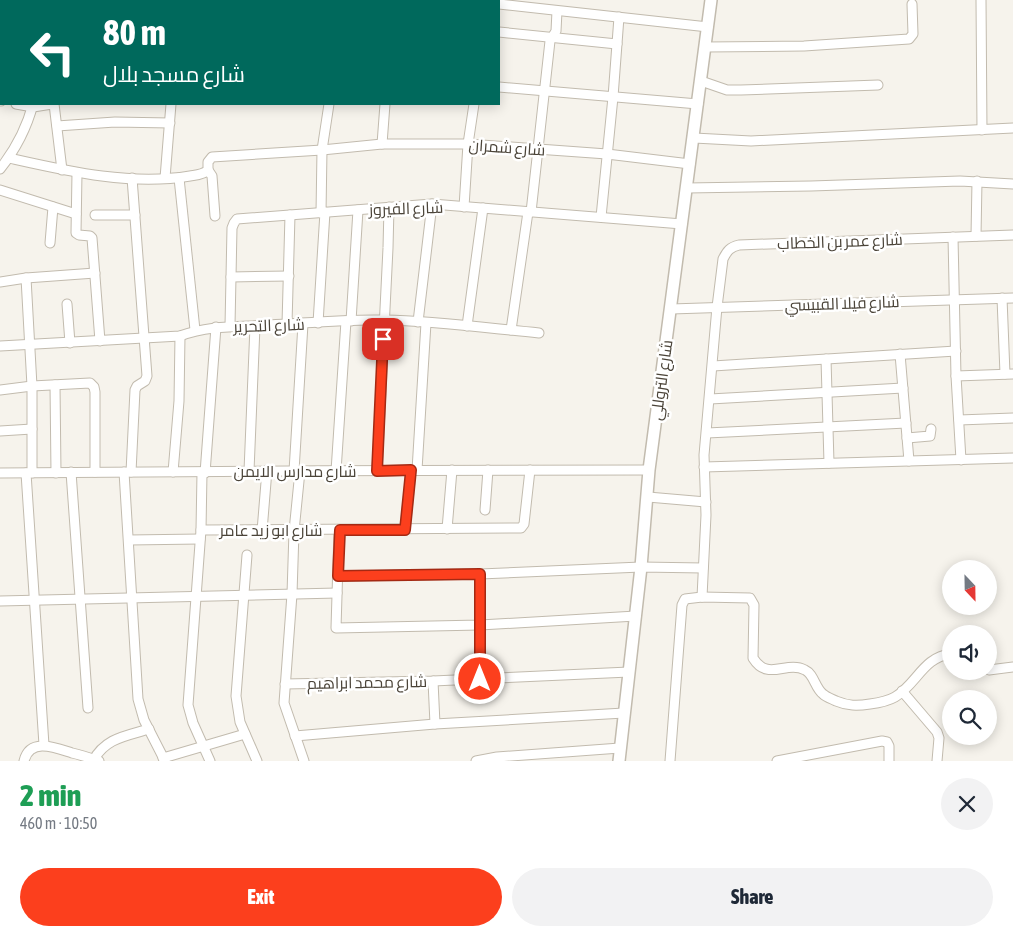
<!DOCTYPE html>
<html lang="en">
<head>
<meta charset="utf-8">
<style>
	:root { --surface:#fff; --page:#f2f2f3; --text:#1f2937; --muted:#747a83; --accent:#fc3f1d }
	body { margin:0; font-family:"Asap Condensed",Cairo,sans-serif; background:var(--page); color:var(--text); height:100vh; display:flex; flex-direction:column; font-size:19px; white-space:nowrap }
	* { box-sizing:border-box; margin:0 }
	p { font-size:16px; color:var(--muted) }
	.icon { flex:none; width:28px; height:28px; fill:none; stroke:currentColor; stroke-width:2; stroke-linecap:round; stroke-linejoin:round }
	.map { position:relative; height:761px; overflow:hidden }
	.side { display:flex; flex-direction:column; background:var(--surface); flex:1 }
	.side>* { flex:none }
	.top-card { position:absolute; left:0px; top:0px; width:500px; height:105px; box-shadow:0 2px 12px #0003; background:#00695c; color:#fff; overflow:hidden }
	.needle { width:32px; rotate:158deg }
	.fabs { position:absolute; left:942px; top:560px; display:grid; gap:10px }
	.fabs a { display:grid; place-items:center; width:55px; height:55px; border-radius:50%; background:var(--surface); box-shadow:0 2px 12px #0003; font-size:25px }
	.pin { position:absolute; display:grid; place-items:center; width:42px; height:42px; color:#fff; margin:-21px; border-radius:10px; box-shadow:0 2px 8px #0006 }
	.me { position:absolute; width:55px; margin:-28px; rotate:0deg; stroke-linejoin:round; filter:drop-shadow(0 0 4px #0008) }
	.turn { display:flex; align-items:center; gap:18px; height:105px; padding:0 20px; font-size:22px }
	.turn .icon { width:65px; height:65px; stroke-width:2.5 }
	.turn b { display:block; font-size:35px; line-height:42px }
	.round { display:grid; place-items:center; flex:none; width:52px; height:52px; border-radius:26px; background:var(--page) }
	.summary { display:flex; align-items:center; justify-content:space-between; height:85px; padding:0 20px }
	h1 { font-size:30px; font-weight:800; line-height:38px; color:#1e9e55 }
	.button { display:flex; gap:10px; margin-top:auto; padding:10px 20px }
	.button a { flex:1; height:58px; border-radius:30px; background:var(--accent); color:#fff; font-size:20px; font-weight:800; line-height:58px; text-align:center }
	.button a+a { background:var(--page); color:var(--text) }
	.map>svg:first-child { display:block }
	.lines { fill:none; stroke-linecap:round; stroke-linejoin:round }
	.minor-casing { stroke:#c2bbae; stroke-width:11 }
	.tertiary-casing { stroke:#c2bbae; stroke-width:14 }
	.minor { stroke:#fff; stroke-width:9 }
	.tertiary { stroke:#fff; stroke-width:11 }
	.route-casing { stroke:#a42913; stroke-width:12 }
	.route { stroke:#fc3f1d; stroke-width:9 }
	.labels { text-anchor:middle; dominant-baseline:central; stroke-width:5; stroke-linejoin:round; paint-order:stroke }
	.street-label { font-size:16px; fill:#4b4439; stroke:#fff }
</style>
</head>
<body>
<div class="map">
<svg width="1013" height="761" viewBox="0 0 1013 761">
	<rect width="100%" height="100%" fill="#f6f3ec"/>
	<g class="lines">
		<!-- minor casing -->
		<g class="minor-casing">
			<g id="minor">
				<path d="M20,0l4,1"/>
				<path d="M141,0l50,1"/>
				<path d="M467,0l11,1"/>
				<path d="M981,0l1,130"/>
				<path d="M62,1v-1"/>
				<path d="M113,1v-1"/>
				<path d="M252,1v-1"/>
				<path d="M280,1v-1"/>
				<path d="M329,1v-1"/>
				<path d="M450,1v-1"/>
				<path d="M499,4l209,23"/>
				<path d="M499,32l118,12"/>
				<path d="M0,35h1"/>
				<path d="M705,47l99,-1 105,-7 4,-5 -1,-30"/>
				<path d="M0,69h1"/>
				<path d="M701,81l26,9h14l137,-5"/>
				<path d="M499,87l199,17"/>
				<path d="M0,101h1"/>
				<path d="M16,104l17,3 19,-3"/>
				<path d="M54,104l8,66"/>
				<path d="M57,126l58,-4 55,1"/>
				<path d="M694,138l57,3 262,-13"/>
				<path d="M382,144l3,-40"/>
				<path d="M9,158c58,13 121,28 181,18 6,-1 13,-1 18,-6v-8l4,-5 110,-7 60,-6h86l139,10 83,10"/>
				<path d="M0,169c15,-19 27,-42 33,-65"/>
				<path d="M208,170l4,6 3,40"/>
				<path d="M77,173l-1,60 3,2 11,1 2,2 8,103"/>
				<path d="M165,178l6,-74"/>
				<path d="M179,178l16,152"/>
				<path d="M687,188l124,-2 149,-5 53,3"/>
				<path d="M0,190l76,24"/>
				<path d="M464,207l4,-63 6,-40"/>
				<path d="M531,212l19,-171 6,-10 1,-20"/>
				<path d="M321,213l1,-63 7,-46"/>
				<path d="M95,215h40"/>
				<path d="M601,217l12,-120 6,-80"/>
				<path d="M976,236l1,-55"/>
				<path d="M953,237l3,139 5,84"/>
				<path d="M50,243l3,-36"/>
				<path d="M231,277l58,-1"/>
				<path d="M26,278l6,108v87"/>
				<path d="M0,282l26,-4 69,-5"/>
				<path d="M1002,298l3,76"/>
				<path d="M67,304l3,39"/>
				<path d="M671,309l342,-11"/>
				<path d="M351,321l7,-111"/>
				<path d="M418,322l14,-118"/>
				<path d="M318,323l7,-111"/>
				<path d="M287,324l3,-109"/>
				<path d="M230,326l2,-98 2,-5 3,-4 195,-15 250,20"/>
				<path d="M467,326l16,-118"/>
				<path d="M511,330l17,-118"/>
				<path d="M0,346l180,-10c29,-11 59,-9 90,-11 37,-2 76,-6 114,-5 51,1 103,8 155,13"/>
				<path d="M900,354l9,107"/>
				<path d="M826,359l3,104"/>
				<path d="M713,366l243,-15"/>
				<path d="M956,376l57,-2"/>
				<path d="M55,385l1,88"/>
				<path d="M0,390l32,-4 58,-3 4,4 1,5v80"/>
				<path d="M710,399l193,-11"/>
				<path d="M959,420l54,-2"/>
				<path d="M0,431l32,-2"/>
				<path d="M707,433l199,-10"/>
				<path d="M907,438l23,-2 1,-7"/>
				<path d="M704,467l309,-9"/>
				<path d="M417,470l9,-147"/>
				<path d="M249,471l6,-145"/>
				<path d="M294,471l9,-147"/>
				<path d="M300,471l-6,60 -2,63 -8,109 20,58"/>
				<path d="M336,471l10,-150"/>
				<path d="M377,471l11,-223 1,-41"/>
				<path d="M71,472l17,236"/>
				<path d="M124,472l14,227 6,21 21,41"/>
				<path d="M131,472l4,-82 2,-4 8,-5 2,-5 -15,-198"/>
				<path d="M173,472l6,-71 1,-65"/>
				<path d="M0,473c216,-2 433,-3 649,-3"/>
				<path d="M26,473l18,272"/>
				<path d="M202,473l-1,57 -13,175 5,18 17,38"/>
				<path d="M205,473l11,-146"/>
				<path d="M648,497l58,5"/>
				<path d="M485,510l3,-40"/>
				<path d="M447,529l5,-59"/>
				<path d="M201,530l320,-2 3,-4 6,-54"/>
				<path d="M339,530l-3,98 144,-3 156,-9"/>
				<path d="M405,530l6,-59"/>
				<path d="M262,531l5,-61"/>
				<path d="M129,540l71,-1"/>
				<path d="M247,555l-11,141 4,26 17,39"/>
				<path d="M480,574v105"/>
				<path d="M338,576l142,-2 161,-7 62,1"/>
				<path d="M702,597l4,-82 -2,-60 13,-148 6,-48c4,-8 7,-12 16,-14l274,-10"/>
				<path d="M0,601l337,-8"/>
				<path d="M989,670l24,-3"/>
				<path d="M433,681l2,43"/>
				<path d="M285,684l148,-3 196,-9"/>
				<path d="M902,691l35,41 2,6 -2,23"/>
				<path d="M295,736l140,-12 189,-11"/>
				<path d="M163,758l82,-24"/>
				<path d="M24,761c6,-24 32,-13 48,-8 9,2 18,5 27,8"/>
				<path d="M93,761c12,-23 33,-25 56,-32"/>
				<path d="M476,761l21,-4 123,-9"/>
				<path d="M670,761l12,-156 3,-6 17,-2 48,1 4,7 -1,53c15,24 33,2 52,12 9,4 10,18 18,24 3,3 9,5 13,7 12,5 21,5 34,3 8,-1 18,-3 25,-7 22,-13 28,-40 56,-43"/>
				<path d="M777,761l105,-20 5,1 2,4v15"/>
			</g>
		</g>
		<!-- tertiary casing -->
		<g class="tertiary-casing">
			<path id="tertiary" d="M619,761l22,-194 8,-97 62,-470"/>
		</g>
		<!-- minor -->
		<use href="#minor" class="minor"/>
		<!-- tertiary -->
		<use href="#tertiary" class="tertiary"/>
	</g>
	<g class="lines">
		<!-- route casing -->
		<g class="route-casing">
			<path id="route" d="M383,339l-6,132 34,-1 -6,60h-65l-2,46 142,-2v105"/>
		</g>
		<!-- route -->
		<use href="#route" class="route"/>
	</g>
	<g class="labels">
		<!-- street labels -->
		<g class="street-label">
			<text transform="translate(507 147) rotate(4)">شارع شمران</text>
			<text transform="translate(406 208) rotate(-2)">شارع الفيروز</text>
			<text transform="translate(840 241) rotate(-2)">شارع عمر بن الخطاب</text>
			<text transform="translate(842 303) rotate(-2)">شارع فيلا القبيسي</text>
			<text transform="translate(269 325) rotate(-2)">شارع التحرير</text>
			<text transform="translate(661 380) rotate(-82)">شارع التروللي</text>
			<text x="295" y="471">شارع مدارس الايمن</text>
			<text x="271" y="530">شارع ابو زيد عامر</text>
			<text transform="translate(367 682) rotate(-1)">شارع محمد ابراهيم</text>
		</g>
	</g>
</svg>
<div class="fabs">
<a><svg class="needle" viewBox="-14 -14 28 28"><path d="M0-13l5 13h-10z" fill="#e53935"/><path d="M0 13l5-13h-10z" fill="#747a83"/></svg></a>
<a><svg class="icon" aria-label="sound" viewBox="0 0 24 24"><path d="M4 9h4l5-4v14l-5-4H4zM17 9q2 3 0 6"/></svg></a>
<a><svg class="icon" aria-label="search" viewBox="0 0 24 24"><circle cx="10" cy="10" r="6"/><path d="M15 15l6 6"/></svg></a>
</div>
<div class="pin" style="left:383px;top:339px;background:#d93025"><svg class="icon" aria-label="arrive" viewBox="0 0 24 24"><path d="M6 21V4h12l-3 4 3 4H6"/></svg></div>
<svg class="me" style="left:480px;top:679px" viewBox="-20 -20 40 40"><circle r="17" fill="#fc3f1d" stroke="#fff" stroke-width="3"/><path d="M0-11L8 9 0 5-8 9z" fill="#fff"/></svg>
<div class="top-card">
<div class="turn"><svg class="icon" aria-label="left" viewBox="0 0 24 24"><path d="M17 20v-9H6M10 6l-5 5 5 5"/></svg><div><b>80 m</b>شارع مسجد بلال</div></div>
</div>
</div>
<section class="side">
<div class="summary"><div><h1>2 min</h1><p>460 m · 10:50</p></div><a class="round"><svg class="icon" aria-label="close" viewBox="0 0 24 24"><path d="M6 6l12 12M18 6L6 18"/></svg></a></div>
<div class="button"><a>Exit</a><a>Share</a></div>
</section>
</body>
</html>
